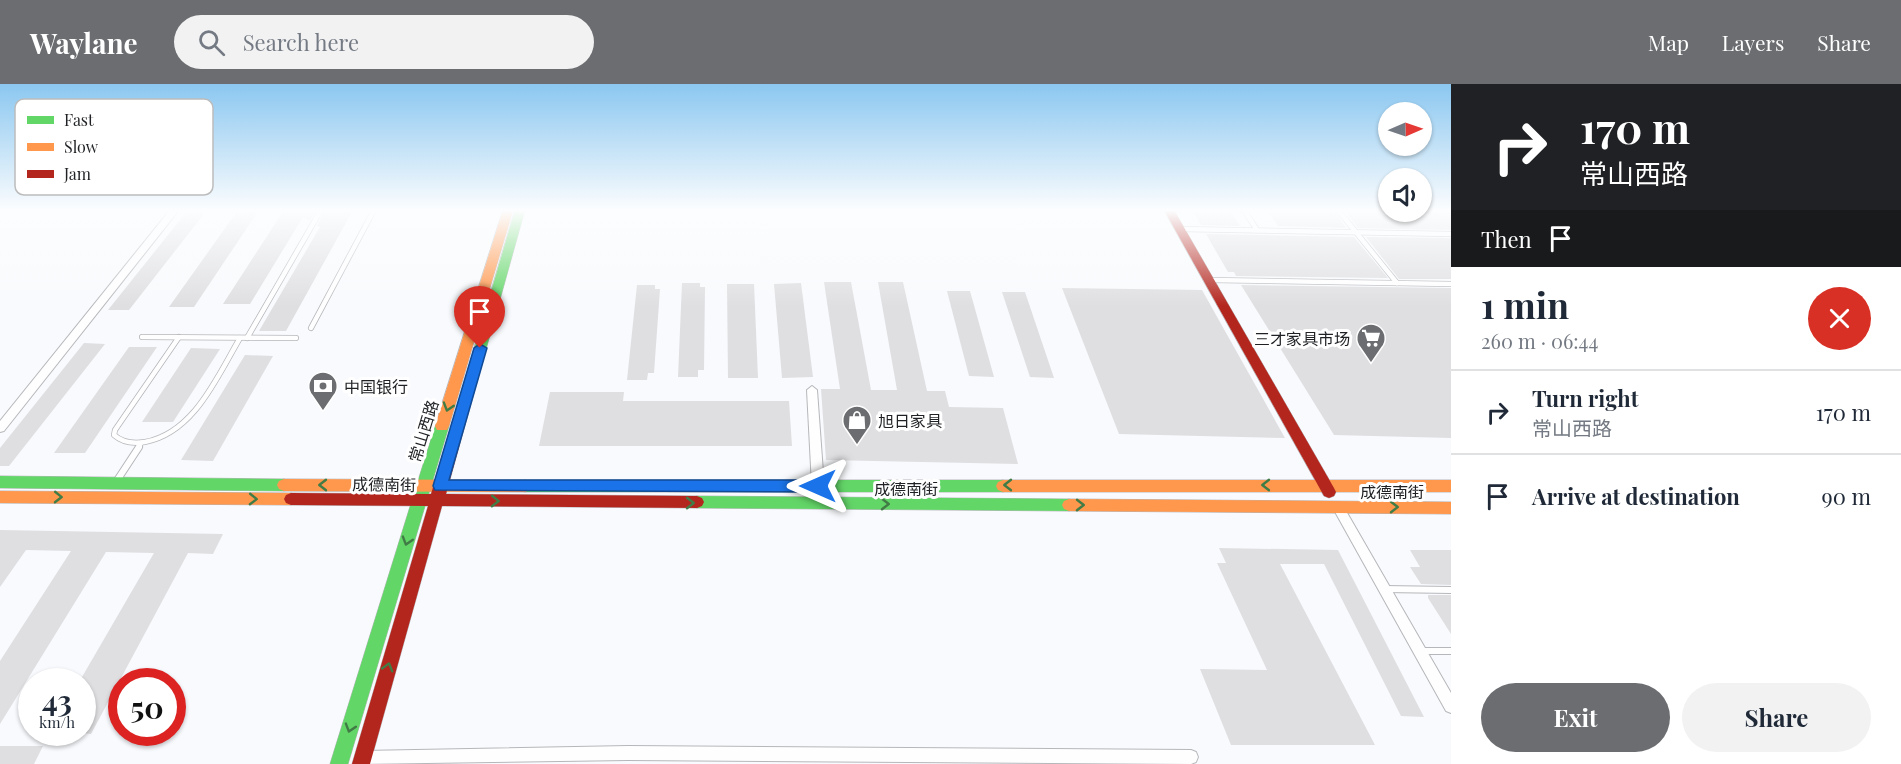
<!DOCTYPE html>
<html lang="en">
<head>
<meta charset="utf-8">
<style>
	:root { --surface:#fff; --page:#f2f2f3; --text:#1f2937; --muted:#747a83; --line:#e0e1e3; --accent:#6b6d70 }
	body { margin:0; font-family:"Playfair Display","Noto Sans SC",serif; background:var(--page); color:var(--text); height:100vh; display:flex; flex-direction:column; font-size:22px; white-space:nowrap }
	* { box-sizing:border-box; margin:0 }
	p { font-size:20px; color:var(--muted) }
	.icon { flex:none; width:33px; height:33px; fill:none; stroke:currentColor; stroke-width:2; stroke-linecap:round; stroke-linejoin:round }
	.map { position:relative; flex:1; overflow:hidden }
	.side { display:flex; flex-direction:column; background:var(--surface); width:450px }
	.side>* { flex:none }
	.guide { background:#202124; color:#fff; overflow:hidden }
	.needle { width:39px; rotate:88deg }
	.buttons { position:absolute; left:1378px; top:18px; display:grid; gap:12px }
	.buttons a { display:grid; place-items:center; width:54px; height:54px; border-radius:50%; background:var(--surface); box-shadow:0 2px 4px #0004; font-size:30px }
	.speed { position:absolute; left:18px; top:584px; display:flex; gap:12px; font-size:30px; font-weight:700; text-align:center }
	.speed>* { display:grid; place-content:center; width:78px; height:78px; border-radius:50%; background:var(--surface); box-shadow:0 2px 4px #0004; line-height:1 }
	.speed small { font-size:15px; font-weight:400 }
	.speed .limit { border:9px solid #d22; background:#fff; color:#111 }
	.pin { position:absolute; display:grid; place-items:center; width:51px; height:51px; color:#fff; margin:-62px -26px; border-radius:50% 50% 50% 0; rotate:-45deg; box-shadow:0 0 6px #0007 }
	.pin .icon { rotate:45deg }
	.me { position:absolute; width:66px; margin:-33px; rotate:270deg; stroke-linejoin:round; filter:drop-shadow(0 0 4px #0008) }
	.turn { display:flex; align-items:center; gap:21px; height:126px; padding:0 30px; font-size:27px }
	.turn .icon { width:78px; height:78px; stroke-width:2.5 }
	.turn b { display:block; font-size:42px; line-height:51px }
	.then { display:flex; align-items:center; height:57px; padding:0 30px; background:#0003; gap:12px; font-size:22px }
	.round { display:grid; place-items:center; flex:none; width:63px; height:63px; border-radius:32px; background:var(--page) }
	.head { display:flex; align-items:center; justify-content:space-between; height:102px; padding:0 30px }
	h1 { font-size:36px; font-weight:700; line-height:45px }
	.cta { display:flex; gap:12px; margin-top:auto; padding:12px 30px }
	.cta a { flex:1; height:69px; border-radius:36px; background:var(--accent); color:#fff; font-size:24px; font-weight:700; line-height:69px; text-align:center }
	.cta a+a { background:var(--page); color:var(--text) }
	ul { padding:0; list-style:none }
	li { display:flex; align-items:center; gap:18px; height:84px; padding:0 30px; border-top:2px solid var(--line) }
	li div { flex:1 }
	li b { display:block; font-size:22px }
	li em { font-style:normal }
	header { display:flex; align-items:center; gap:36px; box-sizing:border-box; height:84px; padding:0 30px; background:var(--accent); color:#fff }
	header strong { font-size:28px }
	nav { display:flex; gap:33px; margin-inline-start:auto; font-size:21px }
	.search { width:420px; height:54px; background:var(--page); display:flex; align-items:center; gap:15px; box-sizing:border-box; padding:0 21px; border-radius:33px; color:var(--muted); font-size:22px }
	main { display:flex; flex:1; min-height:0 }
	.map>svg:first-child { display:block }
	.building { fill:#dfdfe2 }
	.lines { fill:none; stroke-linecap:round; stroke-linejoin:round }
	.lane-far1-casing { stroke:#b6b7ba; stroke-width:6 }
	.lane-casing { stroke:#b6b7ba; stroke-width:8 }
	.street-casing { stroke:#b6b7ba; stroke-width:2 }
	.fast-casing { stroke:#b6b7ba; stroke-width:1 }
	.slow-casing { stroke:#b6b7ba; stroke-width:1 }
	.jam-casing { stroke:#b6b7ba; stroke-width:1 }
	.lane-far1 { stroke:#fefeff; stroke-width:4.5 }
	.lane { stroke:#fefeff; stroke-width:6 }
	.street { fill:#fefeff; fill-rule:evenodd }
	.fast { fill:#63d668; fill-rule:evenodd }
	.slow { fill:#ff974d; fill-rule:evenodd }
	.jam { fill:#b3261e; fill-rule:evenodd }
	.oneway { stroke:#417c46 }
	.route { fill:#1a73e8; stroke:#114b97; stroke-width:1.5 }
	.labels { text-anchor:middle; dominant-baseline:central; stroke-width:6; stroke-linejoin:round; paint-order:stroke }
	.poi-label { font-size:16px; fill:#1f2124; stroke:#fff; text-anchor:start }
	.street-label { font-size:16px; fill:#1f2124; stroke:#fff }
	.key { fill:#fff; stroke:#bcbcbd; stroke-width:1.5 }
	.key-label { font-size:16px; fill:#1f2124 }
</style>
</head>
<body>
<header>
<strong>Waylane</strong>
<div class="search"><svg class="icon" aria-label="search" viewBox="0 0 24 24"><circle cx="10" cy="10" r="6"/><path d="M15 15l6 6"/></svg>Search here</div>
<nav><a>Map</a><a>Layers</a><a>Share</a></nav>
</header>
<main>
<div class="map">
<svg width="1451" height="680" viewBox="0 0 1451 680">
	<rect width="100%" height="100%" fill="#f9fafd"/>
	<!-- building -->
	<g class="building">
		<path d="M188,126h19l-78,100h-21z"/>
		<path d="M238,126h21l-65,97h-25z"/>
		<path d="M284,126h32l-6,11 -7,-4 -53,87h-27z"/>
		<path d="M325,126h28l-67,121h-27l61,-104 -3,-1z"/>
		<path d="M1192,126h38l10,16 -39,-1z"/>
		<path d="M1267,126h67l12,18 -68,-2z"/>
		<path d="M1344,126h34l4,5 46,1 -5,-6h28v20l-93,-2z"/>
		<path d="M1206,150l148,3 34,41 -152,-2 -2,-4h-6z"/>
		<path d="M1366,153l85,1v41h-52z"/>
		<path d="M824,198h27l20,108h26l-19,-108h25l24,109h18l4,16 54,1 15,56 -192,-4 -5,-71h19z"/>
		<path d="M682,199h18v4h5l-1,83h-6v7h-20z"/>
		<path d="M801,199l12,94 -31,1 -8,-94z"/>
		<path d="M727,200h27l4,94h-30z"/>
		<path d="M637,201h18v4h5l-6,84h-6l-1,7h-20z"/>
		<path d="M1241,201l210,3v150l-117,-3z"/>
		<path d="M1062,204l140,2 83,148 -166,-4z"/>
		<path d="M947,207h23l24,86 -25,-1z"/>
		<path d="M1002,208h23l29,86 -24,-1z"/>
		<path d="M84,259l21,1 -96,122h-9v-18z"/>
		<path d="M129,263h28l-72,106h-31z"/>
		<path d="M191,264l29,1 -47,73h-31z"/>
		<path d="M245,271l28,1 -60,105 -32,-1z"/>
		<path d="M550,308h74l-1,9h166l3,45h-253z"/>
		<path d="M0,446l223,4 -10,20 -25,-1 -97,181 -9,-1v-56l72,-124 -48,-1 -106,172v-63l71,-110 -45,-1 -26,37z"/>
		<path d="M1219,464l119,2 86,167 -23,-1 -77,-152h-44l95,181h-144l-31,-76 67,1 -50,-107h9z"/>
		<path d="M1410,466h41v35l-30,-1 -11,-17h10z"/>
		<path d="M1428,511h23v39l-23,-36z"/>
		<path d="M0,662h43l-9,18h-34z"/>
	</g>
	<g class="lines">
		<!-- lane-far1 casing -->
		<g class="lane-far1-casing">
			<g id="lane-far1">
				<path d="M1244,126l13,20"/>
				<path d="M1338,126l59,73"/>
				<path d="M1180,145l271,5"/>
				<path d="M1210,196l241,4"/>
				<path d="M311,244l63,-118"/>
				<path d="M142,253l154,1"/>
				<path d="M179,253l-64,93 -1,5c9,8 19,9 31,7 49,-9 72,-65 95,-104"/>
				<path d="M247,254l74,-128"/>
				<path d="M138,364l3,-5"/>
			</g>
		</g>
		<!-- lane casing -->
		<g class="lane-casing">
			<g id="lane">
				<path d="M116,398l23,-35"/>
				<path d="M1384,505l67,1"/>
				<path d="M1420,567h31"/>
			</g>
		</g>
		<!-- street casing -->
		<g class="street-casing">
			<g id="street">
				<path d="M170,126h9l-175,221 -4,1v-11z"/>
				<path d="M812,302l5,4 7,96 -2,3 -4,2 -4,-2 -2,-3 -5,-96z"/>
				<path d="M1338,418l4,2 109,189v20l-5,-2 -112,-201 -2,-3 2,-3z"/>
				<path d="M628,662l563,4 5,2 2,5 -2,5 -5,2 -563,-4 -269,4 -4,-6 2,-5 5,-2z"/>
			</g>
		</g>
		<!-- fast casing -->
		<g class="fast-casing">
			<g id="fast">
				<path d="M515,126h10l-40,143 -6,4 -6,-4z"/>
				<path d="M442,337l5,1 2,4 -101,338h-18l105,-338 2,-4z"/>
				<path d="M0,392l284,3 5,2 2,4 -2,4 -5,2 -284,-3z"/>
				<path d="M525,396h478l5,2 2,4 -2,4 -5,2h-478l-5,-2 -2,-4 2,-4z"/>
				<path d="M697,412l372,3 5,2 2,4 -2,4 -5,2 -372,-3 -5,-2 -2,-4 2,-4z"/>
			</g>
		</g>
		<!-- slow casing -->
		<g class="slow-casing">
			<g id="slow">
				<path d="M503,126h10l-64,216 -2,4h-10l-2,-4z"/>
				<path d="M284,395l241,1 5,2 2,4 -2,4 -5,2 -241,-1 -5,-2 -2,-4 2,-4z"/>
				<path d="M1003,396h448v12h-448l-5,-2 -2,-4 2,-4z"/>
				<path d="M0,407l291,2 5,2 2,4 -2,4 -5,2 -291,-2z"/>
				<path d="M1069,415l382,3v12l-382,-3 -5,-2 -2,-4 2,-4z"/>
			</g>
		</g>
		<!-- jam casing -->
		<g class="jam-casing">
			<g id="jam">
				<path d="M1164,126h10l160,278 2,4 -2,4 -5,2 -5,-2z"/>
				<path d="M479,265l6,4 -39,141 251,2 5,2 2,4 -2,4 -5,2 -255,-2 -72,258h-18l76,-258 -137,-1 -5,-2 -2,-4 2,-4 5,-2 140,1 42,-141z"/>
			</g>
		</g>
		<!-- lane-far1 -->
		<use href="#lane-far1" class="lane-far1"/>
		<!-- lane -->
		<use href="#lane" class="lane"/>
		<!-- street -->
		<use href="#street" class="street"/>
		<!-- fast -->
		<use href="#fast" class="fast"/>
		<!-- slow -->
		<use href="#slow" class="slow"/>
		<!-- jam -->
		<use href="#jam" class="jam"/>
	</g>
	<!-- one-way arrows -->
	<defs><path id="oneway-chevron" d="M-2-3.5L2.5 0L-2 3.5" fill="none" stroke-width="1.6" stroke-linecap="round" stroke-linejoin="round" transform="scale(1.5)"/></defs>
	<g class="oneway">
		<use href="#oneway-chevron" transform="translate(448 323) rotate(107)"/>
		<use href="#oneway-chevron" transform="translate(323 401) rotate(-180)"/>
		<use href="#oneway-chevron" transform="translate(1008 401) rotate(180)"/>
		<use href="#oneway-chevron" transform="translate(1266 401) rotate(180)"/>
		<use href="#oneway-chevron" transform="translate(58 413) rotate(1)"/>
		<use href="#oneway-chevron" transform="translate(253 415) rotate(1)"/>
		<use href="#oneway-chevron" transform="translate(495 417) rotate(1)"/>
		<use href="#oneway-chevron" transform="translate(690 419)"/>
		<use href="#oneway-chevron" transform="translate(885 420)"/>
		<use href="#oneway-chevron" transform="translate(1080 421)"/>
		<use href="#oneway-chevron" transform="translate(1394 423)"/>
		<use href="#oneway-chevron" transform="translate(407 457) rotate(107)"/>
		<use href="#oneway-chevron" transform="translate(388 583) rotate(-74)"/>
		<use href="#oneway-chevron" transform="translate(350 644) rotate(107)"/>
	</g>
	<!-- sky -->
	<linearGradient id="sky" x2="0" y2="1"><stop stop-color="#8bc7f0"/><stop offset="0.57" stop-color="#fcfdfe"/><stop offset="1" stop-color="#fcfdfe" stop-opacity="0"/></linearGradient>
	<rect width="1451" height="222" fill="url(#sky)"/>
	<!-- route -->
	<path class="route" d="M480,260l7,4 -38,132h369l8,6 -8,6 -383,-2 -2,-4 41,-138z"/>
	<!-- icons -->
	<defs>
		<g id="supermarket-pin" transform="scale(1.5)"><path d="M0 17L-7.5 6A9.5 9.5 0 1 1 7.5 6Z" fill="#6b6d70" stroke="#fff"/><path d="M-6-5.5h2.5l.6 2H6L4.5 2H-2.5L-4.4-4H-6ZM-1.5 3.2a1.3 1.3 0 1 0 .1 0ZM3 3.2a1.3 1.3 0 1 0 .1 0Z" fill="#fff"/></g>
		<g id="bank-pin" transform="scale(1.5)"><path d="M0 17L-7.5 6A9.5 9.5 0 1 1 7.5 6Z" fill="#6b6d70" stroke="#fff"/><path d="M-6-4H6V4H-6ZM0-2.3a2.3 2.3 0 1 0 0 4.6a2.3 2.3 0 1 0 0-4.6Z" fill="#fff"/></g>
		<g id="shop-pin" transform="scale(1.5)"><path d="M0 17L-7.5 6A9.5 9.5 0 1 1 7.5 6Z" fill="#6b6d70" stroke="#fff"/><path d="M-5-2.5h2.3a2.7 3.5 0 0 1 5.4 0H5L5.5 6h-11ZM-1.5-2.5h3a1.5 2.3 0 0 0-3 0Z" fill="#fff"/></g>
	</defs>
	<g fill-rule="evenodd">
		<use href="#supermarket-pin" x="1371" y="254"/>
		<use href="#bank-pin" x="323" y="302"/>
		<use href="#shop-pin" x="857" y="336"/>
	</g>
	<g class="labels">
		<!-- poi labels -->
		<g class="poi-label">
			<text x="1350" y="254" text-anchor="end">三才家具市场</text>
			<text x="344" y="302">中国银行</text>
			<text x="878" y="336">旭日家具</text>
		</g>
		<!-- street labels -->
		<g class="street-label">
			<text transform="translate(423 347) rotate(-73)">常山西路</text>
			<text transform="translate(384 400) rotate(1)">成德南街</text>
			<text x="906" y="404">成德南街</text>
			<text x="1392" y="407">成德南街</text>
		</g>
	</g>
	<!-- legend -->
	<rect x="15" y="15" width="198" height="96" rx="9" class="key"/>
	<rect x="27" y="32" width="27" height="8" fill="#63d668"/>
	<rect x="27" y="59" width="27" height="8" fill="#ff974d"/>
	<rect x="27" y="86" width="27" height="8" fill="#b3261e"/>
	<g class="key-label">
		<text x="64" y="42">Fast</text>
		<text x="64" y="69">Slow</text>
		<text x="64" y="96">Jam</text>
	</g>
</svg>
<div class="buttons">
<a><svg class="needle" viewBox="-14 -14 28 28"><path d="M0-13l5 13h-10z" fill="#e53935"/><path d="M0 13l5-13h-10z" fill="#747a83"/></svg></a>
<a><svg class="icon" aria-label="sound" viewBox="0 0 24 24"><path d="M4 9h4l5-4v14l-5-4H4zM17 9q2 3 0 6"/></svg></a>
</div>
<div class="speed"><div>43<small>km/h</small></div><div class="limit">50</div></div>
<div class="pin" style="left:480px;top:264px;background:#d93025"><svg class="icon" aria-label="arrive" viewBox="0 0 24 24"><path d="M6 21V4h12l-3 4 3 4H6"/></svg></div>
<svg class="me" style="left:818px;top:402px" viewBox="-20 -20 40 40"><path d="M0-17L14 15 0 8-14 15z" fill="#1a73e8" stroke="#fff" stroke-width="4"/></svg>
</div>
<section class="side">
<div class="guide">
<div class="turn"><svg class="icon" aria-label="right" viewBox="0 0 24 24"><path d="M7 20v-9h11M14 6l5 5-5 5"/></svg><div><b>170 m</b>常山西路</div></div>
<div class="then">Then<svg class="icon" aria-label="arrive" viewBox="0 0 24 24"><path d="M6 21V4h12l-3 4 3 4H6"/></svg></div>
</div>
<div class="head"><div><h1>1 min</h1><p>260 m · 06:44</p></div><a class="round" style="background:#d93025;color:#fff"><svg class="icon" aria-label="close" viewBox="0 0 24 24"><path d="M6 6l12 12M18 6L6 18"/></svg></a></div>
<ul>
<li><svg class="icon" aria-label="right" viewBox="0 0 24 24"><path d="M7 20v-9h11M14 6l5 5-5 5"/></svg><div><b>Turn right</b><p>常山西路</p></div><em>170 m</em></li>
<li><svg class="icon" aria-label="arrive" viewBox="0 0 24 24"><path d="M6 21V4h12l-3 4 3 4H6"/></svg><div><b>Arrive at destination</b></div><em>90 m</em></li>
</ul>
<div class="cta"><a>Exit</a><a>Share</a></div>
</section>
</main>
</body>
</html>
